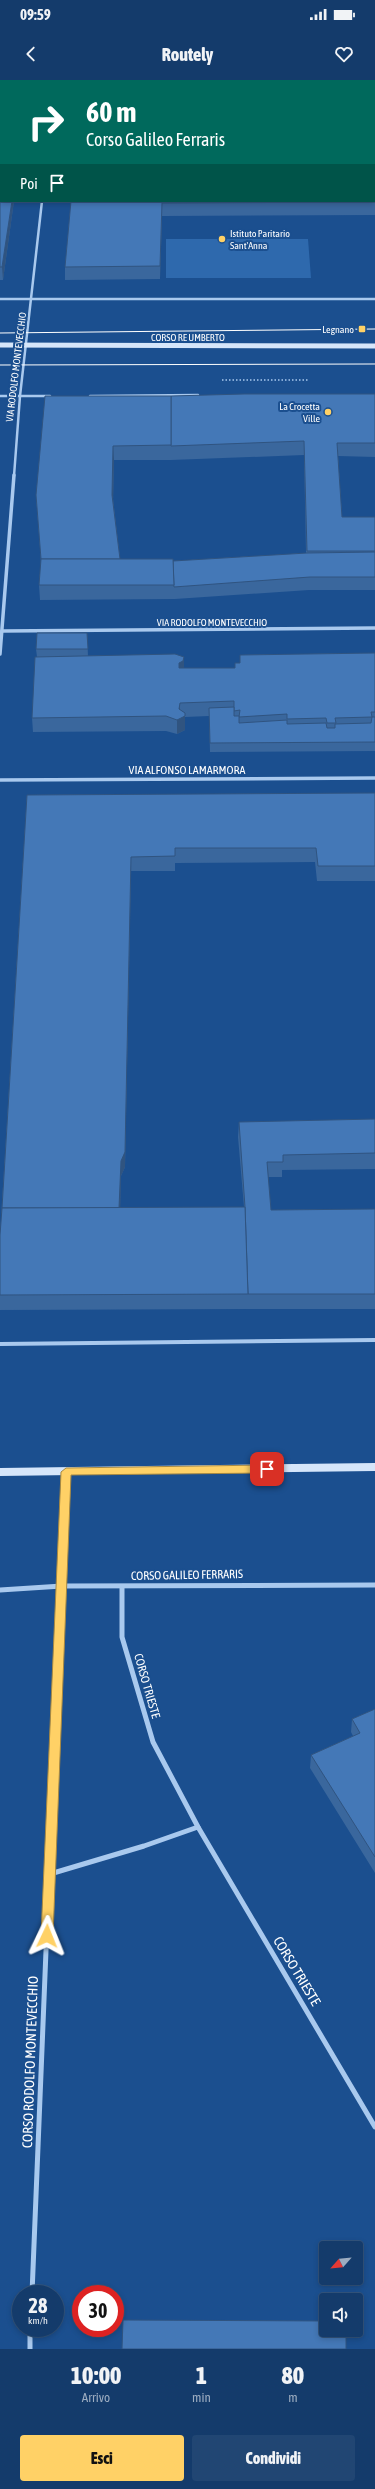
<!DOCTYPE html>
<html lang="it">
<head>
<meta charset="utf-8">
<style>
	:root { --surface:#143b6b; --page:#214673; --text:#f1f3f6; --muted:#9dadc1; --line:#33557e; --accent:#ffd166 }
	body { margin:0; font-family:"Asap Condensed",sans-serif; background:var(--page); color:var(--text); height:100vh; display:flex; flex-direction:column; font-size:15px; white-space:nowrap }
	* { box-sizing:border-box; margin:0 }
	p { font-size:13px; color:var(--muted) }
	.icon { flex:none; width:22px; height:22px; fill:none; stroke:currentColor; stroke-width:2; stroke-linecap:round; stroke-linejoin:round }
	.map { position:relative; height:2269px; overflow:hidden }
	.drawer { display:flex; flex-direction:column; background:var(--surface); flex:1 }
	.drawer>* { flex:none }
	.banner { position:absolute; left:0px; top:0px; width:375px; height:122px; box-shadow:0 2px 6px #0003,0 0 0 1px var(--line); background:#00695c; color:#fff; overflow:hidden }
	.needle { width:26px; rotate:243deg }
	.controls { position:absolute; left:319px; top:2161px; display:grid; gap:8px }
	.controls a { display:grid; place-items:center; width:44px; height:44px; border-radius:4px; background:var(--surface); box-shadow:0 2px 6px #0003,0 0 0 1px var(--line); font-size:20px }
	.speed { position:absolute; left:12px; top:2205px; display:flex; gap:8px; font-size:20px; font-weight:700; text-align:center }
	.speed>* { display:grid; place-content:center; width:52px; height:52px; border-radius:50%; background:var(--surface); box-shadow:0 2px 6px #0003,0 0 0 1px var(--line); line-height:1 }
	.speed small { font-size:10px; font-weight:400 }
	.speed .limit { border:6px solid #d22; background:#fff; color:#111 }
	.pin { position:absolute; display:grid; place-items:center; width:34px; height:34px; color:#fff; margin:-17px; border-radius:8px; box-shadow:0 2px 6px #0006 }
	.me { position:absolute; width:44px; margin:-22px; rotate:2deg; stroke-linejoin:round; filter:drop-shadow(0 0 3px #0008) }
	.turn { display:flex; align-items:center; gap:14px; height:84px; padding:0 20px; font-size:18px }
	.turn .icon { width:52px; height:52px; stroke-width:2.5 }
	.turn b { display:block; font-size:28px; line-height:34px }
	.then { display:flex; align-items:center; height:38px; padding:0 20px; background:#0003; gap:8px; font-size:15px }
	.eta { display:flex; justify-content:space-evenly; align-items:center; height:68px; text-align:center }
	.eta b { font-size:24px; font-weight:800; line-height:28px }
	.primary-button { display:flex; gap:8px; margin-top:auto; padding:8px 20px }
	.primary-button a { flex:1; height:46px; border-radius:4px; background:var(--accent); color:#111; font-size:16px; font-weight:800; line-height:46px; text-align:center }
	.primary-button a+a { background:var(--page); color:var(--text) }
	.status { display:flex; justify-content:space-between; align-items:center; height:28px; padding:0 20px; background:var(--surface); direction:ltr }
	.status svg { height:11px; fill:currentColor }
	header { display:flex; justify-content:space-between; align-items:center; height:52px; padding:0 20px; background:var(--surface); font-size:18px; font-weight:800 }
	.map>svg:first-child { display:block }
	.green { fill:#2e69ad }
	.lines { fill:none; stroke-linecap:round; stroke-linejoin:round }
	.path { stroke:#a9c9ee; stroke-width:1.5; stroke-dasharray:1.5 2; stroke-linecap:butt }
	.street-far3 { stroke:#a9c9ee; stroke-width:2.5 }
	.street-far2 { stroke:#a9c9ee; stroke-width:3.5 }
	.street-far1 { stroke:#a9c9ee; stroke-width:4 }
	.street { stroke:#a9c9ee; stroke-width:5 }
	.secondary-far1 { stroke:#d6e6fa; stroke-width:5 }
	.secondary { stroke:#d6e6fa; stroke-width:8 }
	.tram { stroke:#fff; stroke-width:1 }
	.wall { fill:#3a679d; fill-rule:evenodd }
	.shaded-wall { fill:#305480 }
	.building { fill:#4478b7; stroke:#305480 }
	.route { fill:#ffd166; stroke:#a68842 }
	.poi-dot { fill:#ffd166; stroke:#1b4f8f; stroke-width:1.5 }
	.labels { text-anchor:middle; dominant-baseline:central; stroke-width:4; stroke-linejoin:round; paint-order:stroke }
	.far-poi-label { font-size:10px; fill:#fff; stroke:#1b4f8f; text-anchor:end }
	.far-street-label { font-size:10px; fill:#fff; stroke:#1b4f8f }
	.street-label { font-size:12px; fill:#fff; stroke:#1b4f8f }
	.near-street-label { font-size:14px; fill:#fff; stroke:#1b4f8f }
</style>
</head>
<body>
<div class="status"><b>09:59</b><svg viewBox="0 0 49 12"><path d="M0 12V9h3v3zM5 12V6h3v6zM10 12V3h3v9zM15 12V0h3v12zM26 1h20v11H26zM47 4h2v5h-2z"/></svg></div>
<header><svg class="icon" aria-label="back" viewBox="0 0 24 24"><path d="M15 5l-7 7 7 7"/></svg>Routely<svg class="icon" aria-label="heart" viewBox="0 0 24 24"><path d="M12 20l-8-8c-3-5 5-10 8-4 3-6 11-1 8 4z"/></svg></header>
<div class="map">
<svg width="375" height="2269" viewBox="0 0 375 2269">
	<rect width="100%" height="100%" fill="#1b4f8f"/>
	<!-- green -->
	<path class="green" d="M166,159h142l3,39h-145z"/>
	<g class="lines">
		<!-- path -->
		<path class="path" d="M222,300h87"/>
		<!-- street-far3 -->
		<g class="street-far3">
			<path d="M0,219h375"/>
			<path d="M0,316h50"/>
			<path d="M90,316l108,-1"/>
			<path d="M14,396l6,-80 22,-195"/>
		</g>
		<!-- street-far2 -->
		<g class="street-far2">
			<path d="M2,551l373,-3"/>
			<path d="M0,574l14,-179"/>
			<path d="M0,700l375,-2"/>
		</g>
		<!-- street-far1 -->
		<g class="street-far1">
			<path d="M0,1264l375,-4"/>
			<path d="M61,1504l5,-113"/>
		</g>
		<!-- street -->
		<g class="street">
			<path d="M122,1508v49l31,105 45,85 177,300"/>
			<path d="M0,1510l62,-4 313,-1"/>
			<path d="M50,1794l94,-28 54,-19"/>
			<path d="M32,2214l29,-711"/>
			<path d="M30,2248v21"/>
		</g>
		<!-- secondary-far1 -->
		<path class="secondary-far1" d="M0,265l375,1"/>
		<!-- secondary -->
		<path class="secondary" d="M0,1392l375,-5"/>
		<!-- tram -->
		<g class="tram">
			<path d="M0,253l375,-4"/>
			<path d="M0,285l375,-1"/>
		</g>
	</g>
	<!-- wall -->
	<g class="wall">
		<path d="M0,0h30v1h-29v29h-1z"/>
		<path d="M375,0v28h-1v-27z"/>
		<path d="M0,38h1v83h13l-11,79h-3z"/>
		<path d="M375,93v42l-213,1 -2,63 -95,1v-13l6,-66z"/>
		<path d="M375,314v63l-37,-1 4,61h33v73h-66l-134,9 -135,1 -1,-15 2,-23 -5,-67 135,-99zM304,375l2,98 -133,8 -53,-2 -7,-60 1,-39h57z"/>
		<path d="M87,553l1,23 96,1v11h51l5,-5v-8l135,-2v98l-165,1 -1,-36 -24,1v13l-8,4 -11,-3 -133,1 -1,-14 5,-61 -1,-8z"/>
		<path d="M375,713v88h-58l-2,-19 -140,1v8h-44l-6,296 -4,9 -1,32 124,-1 -6,-70 1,-15 136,-3v50l-93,1v7h-14l3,33 104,-1v100h-128l-247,1v-75l27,-440z"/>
		<path d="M375,1629v164l-65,-105 1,-13 42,-19 -2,-4 1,-13z"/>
	</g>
	<!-- shaded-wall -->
	<g class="shaded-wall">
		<path d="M12,121h2l-11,79 -1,-13z"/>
		<path d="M162,123v13l-2,63v-13z"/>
		<path d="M113,366l1,14 -1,49 -1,-14z"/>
		<path d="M184,577v14l-5,7v-15z"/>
		<path d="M180,623v16l5,-6v17l-8,4v-14z"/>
		<path d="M131,777v14l-6,296 -4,9 -1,47 -1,-15z"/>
	</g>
	<!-- building -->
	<g class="building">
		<path d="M0,0h29v1h-28v16h-1z"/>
		<rect x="74" y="0" width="207" height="1"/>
		<path d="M281,0h94v15h-1v-14h-93z"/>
		<rect x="0" y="38" width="1" height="55"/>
		<path d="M374,93h1v29l-213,1 -2,63 -95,1 6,-66h303z"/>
		<rect x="0" y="98" width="1" height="10"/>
		<path d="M0,108h1v13h11l-10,66h-2z"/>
		<path d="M244,314h131v49h-38l5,74h33v34h-68l-3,-110 -133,5v-50z"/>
		<path d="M45,316h126v49l-58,1 -1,49 8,64h-79l-5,-64z"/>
		<path d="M375,472v25h-65l-136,10 -1,-26 134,-8z"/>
		<path d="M41,479h132l1,26h-135z"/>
		<path d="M37,553h50l1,16h-52z"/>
		<path d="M375,573v59h-4l1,5 -37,1 1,5h-9l-1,-5 -39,1v-5l-48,3 1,-7 -6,1v-10l-54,2 -1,6 6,4v3l-8,4 -11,-4 -134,2 3,-61 140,-3 9,3 -1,4 -4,2v5h56v-5h5v-8z"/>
		<path d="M234,627v9h5v7l48,-3v4l39,-1 1,5h8v-4l36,-1 1,-6h3v25l-165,1 -1,-35z"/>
		<path d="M375,713v73h-57l-2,-18h-141v8l-44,1 -6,295 -4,9 -2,47h-117l25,-413z"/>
		<path d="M375,1039v34l-92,2v7h-16l4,48 104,-1v85h-127l-3,-87 -6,-85z"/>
		<path d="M245,1127l3,87 -248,1v-60l2,-27z"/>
		<path d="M375,1629v148l-64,-102 49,-22 -8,-14z"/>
		<path d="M123,2240l203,1v9h20v19h-224z"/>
	</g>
	<!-- route -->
	<path class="route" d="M267,1385l5,4 -5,4 -196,2 -18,461 -2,4h-8l-2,-4 20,-464 5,-4z"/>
	<!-- markers -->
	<g class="poi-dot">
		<circle cx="222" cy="159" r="4"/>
		<rect x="358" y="245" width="8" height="8" rx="2"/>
		<circle cx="328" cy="332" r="4"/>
	</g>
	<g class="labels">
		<!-- far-poi labels -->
		<g class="far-poi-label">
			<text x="230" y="153" text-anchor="start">Istituto Paritario<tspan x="230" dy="12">Sant'Anna</tspan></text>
			<text x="354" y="249">Legnano</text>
			<text x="320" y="326">La Crocetta<tspan x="320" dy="12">Ville</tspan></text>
		</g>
		<!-- far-street labels -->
		<g class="far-street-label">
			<text x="188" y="257">CORSO RE UMBERTO</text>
			<text transform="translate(16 287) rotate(-83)">VIA RODOLFO MONTEVECCHIO</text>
			<text x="212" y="542">VIA RODOLFO MONTEVECCHIO</text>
		</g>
		<!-- street labels -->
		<g class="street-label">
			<text x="187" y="690">VIA ALFONSO LAMARMORA</text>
			<text transform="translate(187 1495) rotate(-1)">CORSO GALILEO FERRARIS</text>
			<text transform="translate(147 1606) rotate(74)">CORSO TRIESTE</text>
		</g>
		<!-- near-street labels -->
		<g class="near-street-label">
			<text transform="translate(297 1891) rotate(59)">CORSO TRIESTE</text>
			<text transform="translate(30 1982) rotate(-88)">CORSO RODOLFO MONTEVECCHIO</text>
		</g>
	</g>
</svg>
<div class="controls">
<a><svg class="needle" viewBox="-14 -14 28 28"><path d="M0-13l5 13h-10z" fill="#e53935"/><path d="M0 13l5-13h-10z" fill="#9dadc1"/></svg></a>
<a><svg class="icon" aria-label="sound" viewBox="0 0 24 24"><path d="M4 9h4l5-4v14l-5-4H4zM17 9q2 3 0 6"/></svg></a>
</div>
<div class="speed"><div>28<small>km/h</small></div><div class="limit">30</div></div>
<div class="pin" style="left:267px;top:1389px;background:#d93025"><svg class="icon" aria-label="arrive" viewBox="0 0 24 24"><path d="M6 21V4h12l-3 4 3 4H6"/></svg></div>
<svg class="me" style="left:47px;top:1856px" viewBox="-20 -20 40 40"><path d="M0-17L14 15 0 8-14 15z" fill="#ffd166" stroke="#fff" stroke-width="4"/></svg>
<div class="banner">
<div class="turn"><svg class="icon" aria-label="right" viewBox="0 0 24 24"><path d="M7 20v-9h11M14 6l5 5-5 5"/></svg><div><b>60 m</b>Corso Galileo Ferraris</div></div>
<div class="then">Poi<svg class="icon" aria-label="arrive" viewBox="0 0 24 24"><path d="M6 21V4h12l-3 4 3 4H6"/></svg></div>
</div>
</div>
<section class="drawer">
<div class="eta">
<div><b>10:00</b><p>Arrivo</p></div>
<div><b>1</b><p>min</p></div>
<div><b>80</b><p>m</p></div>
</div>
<div class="primary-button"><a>Esci</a><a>Condividi</a></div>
</section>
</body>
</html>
